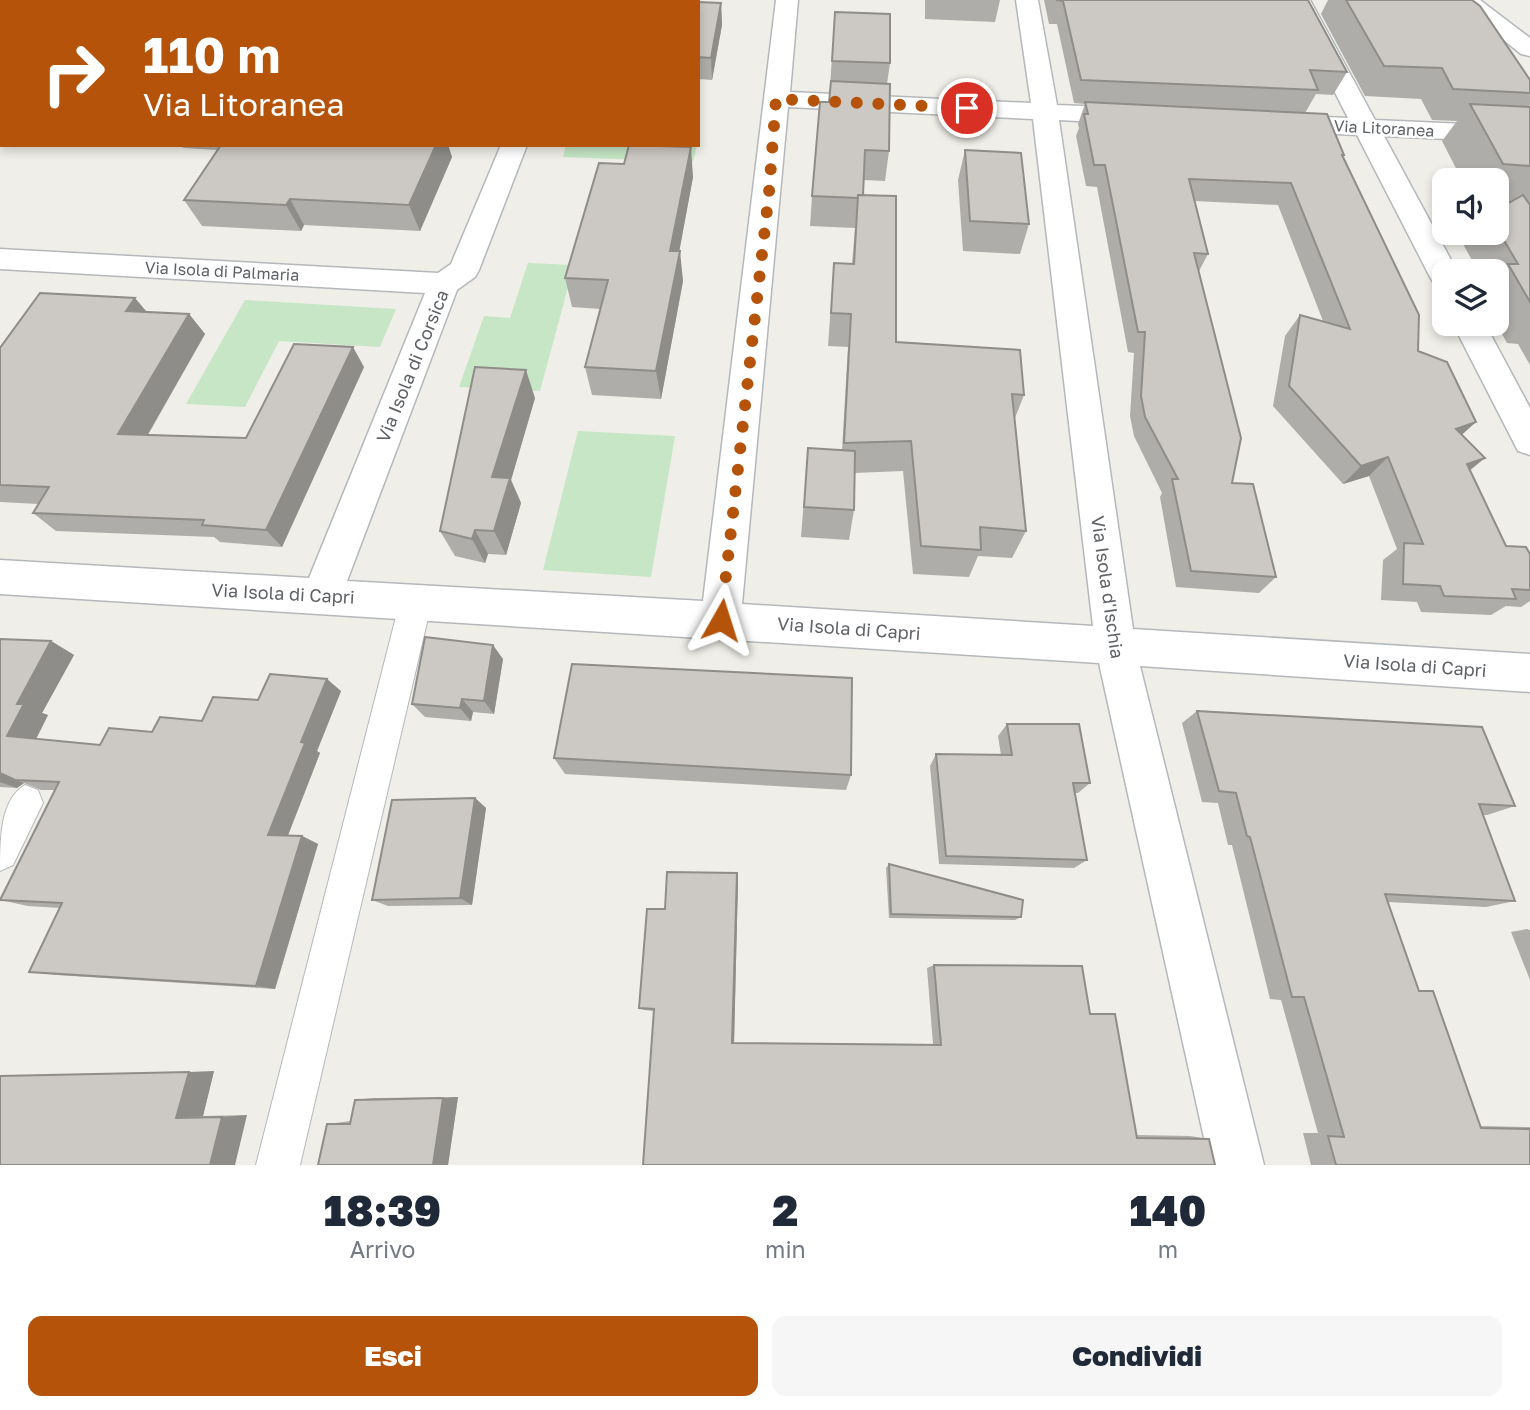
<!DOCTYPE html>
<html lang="it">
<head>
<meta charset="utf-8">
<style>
	:root { --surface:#fff; --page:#f6f6f7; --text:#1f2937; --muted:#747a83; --accent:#b45309 }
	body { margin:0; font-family:"Golos Text",sans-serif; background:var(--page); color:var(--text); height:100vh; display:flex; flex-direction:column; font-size:26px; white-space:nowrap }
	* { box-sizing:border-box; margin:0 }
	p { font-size:23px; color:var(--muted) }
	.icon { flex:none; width:38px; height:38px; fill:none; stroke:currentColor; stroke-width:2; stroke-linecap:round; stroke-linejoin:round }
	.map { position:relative; height:1165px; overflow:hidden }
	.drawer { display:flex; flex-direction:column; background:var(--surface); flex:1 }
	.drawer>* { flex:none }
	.banner { position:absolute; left:0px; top:0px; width:700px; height:147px; box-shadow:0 4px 10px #0003; background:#b45309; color:#fff; overflow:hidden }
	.tools { position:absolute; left:1432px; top:168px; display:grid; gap:14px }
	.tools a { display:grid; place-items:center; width:77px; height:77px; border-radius:14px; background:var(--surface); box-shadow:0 4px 10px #0003; font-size:35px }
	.pin { position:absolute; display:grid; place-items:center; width:60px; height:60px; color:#fff; margin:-30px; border:4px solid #fff; border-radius:50%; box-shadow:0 2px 7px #0007 }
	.me { position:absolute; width:77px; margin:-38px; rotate:6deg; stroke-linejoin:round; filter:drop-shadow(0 0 5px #0008) }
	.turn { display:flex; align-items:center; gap:24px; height:147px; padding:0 28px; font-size:32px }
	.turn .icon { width:91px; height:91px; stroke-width:2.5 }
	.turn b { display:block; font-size:49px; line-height:60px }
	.eta { display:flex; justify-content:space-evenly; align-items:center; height:119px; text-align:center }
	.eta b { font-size:42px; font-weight:800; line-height:49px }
	.primary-button { display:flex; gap:14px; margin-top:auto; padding:14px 28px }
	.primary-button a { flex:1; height:80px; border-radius:14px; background:var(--accent); color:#fff; font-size:28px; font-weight:800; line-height:80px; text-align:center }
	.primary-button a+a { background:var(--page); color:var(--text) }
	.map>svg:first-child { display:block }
	.green { fill:#c6e6c6 }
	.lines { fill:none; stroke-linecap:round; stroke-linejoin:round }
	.service-casing { stroke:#b5b8bb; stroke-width:2 }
	.minor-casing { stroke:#b5b8bb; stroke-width:3 }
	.service { fill:#fff; fill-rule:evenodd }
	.minor { fill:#fff; fill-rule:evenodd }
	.wall { fill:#afada9 }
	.shaded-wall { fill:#8f8d89 }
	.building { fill:#ccc9c4; stroke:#8f8d89; stroke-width:2 }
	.route { stroke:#b45309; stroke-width:12; stroke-dasharray:0 21.6 }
	.labels { text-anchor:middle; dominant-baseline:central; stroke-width:5; stroke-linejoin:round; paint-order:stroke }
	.far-street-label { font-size:16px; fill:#5f6367; stroke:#fff }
	.street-label { font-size:18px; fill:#5f6367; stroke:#fff }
</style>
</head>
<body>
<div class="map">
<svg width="1530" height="1165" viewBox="0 0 1530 1165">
	<rect width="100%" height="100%" fill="#f0eee8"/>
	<!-- green -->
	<g class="green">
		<path d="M0,0h313l-311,2v132z"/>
		<path d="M566,145h131l-4,17 -130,-5z"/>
		<path d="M528,263l46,2 -34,126 -81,-4 25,-71 26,2z"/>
		<path d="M245,300l151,9 -16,38 -101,-6 -34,66 -59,-3z"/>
		<path d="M578,431l97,5 -24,141 -108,-7z"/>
	</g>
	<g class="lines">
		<!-- service casing -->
		<g class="service-casing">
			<g id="service">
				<path d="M416,587l11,4 5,10 -132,564h-44l144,-564 5,-10z"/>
				<path d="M25,785l13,5 5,13 -30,62 -13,6c0,-31 0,-72 25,-86z"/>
			</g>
		</g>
		<!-- minor casing -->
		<g class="minor-casing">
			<g id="minor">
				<path d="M776,0h22l-8,92 241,11 -15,-103h22l19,105 77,3 9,2 4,6 -4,6 -9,2 -75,-4 74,509 397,25v38l-390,-26 124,499h-54l-111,-502 -1099,-69v-34l309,18 116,-285 -425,-24v-20l438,24 13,-9 50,-119h26l-48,125 -4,7 -18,13 -110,291 356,20zM788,107l245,12 60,507 -351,-22z"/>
				<path d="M1288,0h22l65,120 155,7v16l-146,-7 73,135h-13v14l-11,-3 -4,-7 -72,-140 -79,-4 -9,-2 -4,-6 4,-6 9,-2 70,3z"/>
				<path d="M1454,0h26l50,38v18l-9,-2z"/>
				<path d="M1453,324h32l45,84v47l-12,-4z"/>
			</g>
		</g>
		<!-- service -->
		<use href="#service" class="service"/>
		<!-- minor -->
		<use href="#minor" class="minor"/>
	</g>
	<!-- wall -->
	<g class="wall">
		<path d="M925,0h75l-5,22 -70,-3z"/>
		<path d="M1044,0h264l39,72 -14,23 -17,-1 -11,19 39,42 -1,2 75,194 44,84 8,35 36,76 24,8v47l-9,6 -15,-1 -15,9 -70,-3 -4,-10 -36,-2 2,-40 14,-11 -28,-73 -26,8 -70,-78 12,-70 15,-21 23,6 -45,-116 -84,-4 14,53 -9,17 33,212 44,94 -17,16 -83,-6 -16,-90 2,-4 -28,-57 -4,-20 4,-63 -6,-1 -31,-165 -11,-1 -10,-50 3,-8 -1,-4 7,-20 -11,-1 -17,-79h-8z"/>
		<path d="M1328,0h144l58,80v25l-2,2h2v258l-12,-21 -11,-1 -11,-20v-52h-18l-15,-27 9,-11h24v-23l11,-6 -11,-1v-23h-34l-20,-39 15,-20 -25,-1 -11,-21 -56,-3 -44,-82z"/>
		<path d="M698,2l23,1 1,22 -10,55 -14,-1z"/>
		<path d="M835,12l55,51 -3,21 2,67 -4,30 -21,-1 -1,15 33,147 128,53 -9,23 11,113 -14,27 -34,-2 -9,21 -56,-3 -10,-103 -49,2v37l-5,30 -48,-3 7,-89 34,2 6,-103 -20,-1 6,-83 18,1 3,-36 -45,-2 2,-30 17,-94z"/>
		<path d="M181,145h267l4,12 -32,74 -116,-6 -3,6 -99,-5 -18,-26 33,-50 -34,-2z"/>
		<path d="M965,150l64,74 -9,30 -57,-3 -5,-71z"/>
		<path d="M693,177l-14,74 4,30 -22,118 -69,-4 -7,-28 15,-58 -28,-2 -7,-29z"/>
		<path d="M147,312l42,2 16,20 -57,101 98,3 118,-71 -82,180 -62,-5 -6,-5 -158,-6 -23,-18 6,-9 -39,-2v-154z"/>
		<path d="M535,398l-24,82 10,23 -15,52 -18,-1 -3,9 -30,-7 -15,-25z"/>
		<path d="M0,639l51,2 23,14 -32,58 6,2 -12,24 64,6 102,-24 56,-21 83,-9 -24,60 3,2 -32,82 14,1 16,8 -43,145 -218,-14 -28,-3 31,-64 -32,-2 -28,-6 55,-110h-14l-17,-7 -7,5 -17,-1z"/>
		<path d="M503,659l-9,55 -21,-2 -2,9 -46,-4 -13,-13z"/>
		<path d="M1197,711l318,95 -28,9h-4l32,86 -29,6 -98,-5 31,89 61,135 50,1v38h-219l-8,-32h15l-37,-133 -11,-1 -38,-154h-4l-10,-42 -16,-1 -20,-79z"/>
		<path d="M1007,724l83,59 -12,10h-3l12,67 -13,8 -135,-4 -9,-98 6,-12 65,1 -3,-19z"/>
		<path d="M554,758l297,17 -5,15 -281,-16z"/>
		<path d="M475,798l11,10 -14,97 -84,1 -16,-6z"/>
		<path d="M889,864l132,53 -6,3 -126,-2 -3,-50z"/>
		<path d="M737,873l1,7 -4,163 199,1 -6,-76 7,-3 156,49 47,121 53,1 19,3 -566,26 11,-154 -10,-1 -5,-2 26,-99z"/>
		<path d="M1527,929l3,1v50l-19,-48z"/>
		<path d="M214,1071l-11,45 44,-1 -247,50z"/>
		<path d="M458,1097l-10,68h-130l9,-41 24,-3 4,-21 19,-2z"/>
	</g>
	<!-- shaded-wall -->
	<g class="shaded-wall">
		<path d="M570,0h14v2h-15z"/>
		<path d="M721,3l1,22 -10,55 -1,-22z"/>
		<path d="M436,145h12l4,12 -32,74 -11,-26z"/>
		<path d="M691,147l2,30 -19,103 -4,-29z"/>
		<path d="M290,199l14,26 -3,6 -15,-26z"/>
		<path d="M680,251l3,30 -22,118 -5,-28z"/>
		<path d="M135,298l17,20 -26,-7z"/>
		<path d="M189,314l16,20 -68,119 -19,-19z"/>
		<path d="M353,347l11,20 -82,180 -16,-17z"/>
		<path d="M526,370l9,28 -24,82 10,23 -15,52 -12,-24 -2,-54z"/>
		<path d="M1476,422l-21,19 1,-12z"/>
		<path d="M1388,457l-19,19 -26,8 18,-18z"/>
		<path d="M1485,458l-22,18 4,-12z"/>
		<path d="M475,530l13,24 -3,9 -13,-24z"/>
		<path d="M51,641l23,14 -32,58 6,2 -16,32 -25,-11 10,-32z"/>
		<path d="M493,645l10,14 -9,55 -10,-13z"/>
		<path d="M327,679l14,12 -24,60 3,2 -35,90 -17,-8 33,-93z"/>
		<path d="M462,699l11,13 -2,9 -11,-13z"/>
		<path d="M0,773l15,7 9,3 -7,5 -17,-6z"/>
		<path d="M475,798l11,10 -14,97 -12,-7z"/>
		<path d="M302,836l16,8 -43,145 -19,-3z"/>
		<path d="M737,873l1,7 -4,164 -2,-1z"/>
		<path d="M214,1071l-11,45 -27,2 13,-46z"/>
		<path d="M458,1097l-10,68h-15l10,-67z"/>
		<path d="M247,1115l-12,50h-25l12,-48z"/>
	</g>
	<!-- building -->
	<g class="building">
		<path d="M258,0h312l-1,2h-312z"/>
		<path d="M1056,0h252l39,72 -37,-2 8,20 -237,-10 -18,-79z"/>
		<path d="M1346,0h126l8,6 50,74v13l-77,-4 -11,-21 -58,-2z"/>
		<path d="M698,2l23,1 -10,55 -13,-1z"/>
		<path d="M835,12l55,2v49l-58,-2z"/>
		<path d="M831,81l59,3 -1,67 -24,-1 -2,45h-5v3l-46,-2 8,-94h9z"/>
		<path d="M1085,102l242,12 17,41h-2l77,160 -1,36 29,11 29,60 -20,7 29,29 -18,6 39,82 20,1 4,7v36l-18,-1 4,10 -72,-3 -4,-10 -37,-2 1,-41 19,1 -35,-87 -27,9 -72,-80 11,-71 50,14 -59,-146 -102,-4 19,75 -14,-1 47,185 -9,45 21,1 23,93 -85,-6 -19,-92h6l-33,-62 -4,-21 4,-64h-7l-33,-167h-11l-10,-51h4z"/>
		<path d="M1470,104l60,3v59l-27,-2z"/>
		<path d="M221,145h215l-27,60 -119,-6 -4,6 -102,-5z"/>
		<path d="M629,145l62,2 -21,104h10l-24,120 -71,-4 23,-87 -43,-2 34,-115 25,1z"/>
		<path d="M965,150l56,3 8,71 -59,-3z"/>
		<path d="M858,195l38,1v146l124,8 4,45 -12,-1 14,137 -46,-4 1,23 -60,-4 -10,-105 -67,2 7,-129 -20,-1 3,-50 20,1z"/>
		<path d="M1523,195l7,10v97l-22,-38h10l-22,-37v-17z"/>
		<path d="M40,293l95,5 -9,13 63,3 -71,120 128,4 48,-94 59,3 -87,183 -64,-5 2,-5 -171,-7 16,-26 -49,-2v-137z"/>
		<path d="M475,367l51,3 -34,107 18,1 -16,53 -19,-1 -3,9 -32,-8z"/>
		<path d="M808,448l47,3 -1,59 -50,-3z"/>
		<path d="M425,637l68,8 -9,56 -22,-2 -2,9 -48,-4z"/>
		<path d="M0,639l51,2 -34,63h7l-17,32 93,9 9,-17 43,4 8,-15 42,4 11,-24 45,3 12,-26 57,5 -26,63 4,1 -37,92 34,1 -46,150 -227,-14 33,-69 -62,-3 59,-118 -44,-2 -15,-7z"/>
		<path d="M572,664l280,14 -1,97 -297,-17z"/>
		<path d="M1197,711l285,16 33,79 -36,-2 36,97 -130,-7 34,97h14l48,137 49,1v36h-194l-8,-29 16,1 -40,-140h-12l-42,-160 -3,-1 -11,-43 -17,-2z"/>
		<path d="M1007,724h72l11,59h-17l14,77 -141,-4 -10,-102 76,1z"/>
		<path d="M475,798l-15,100 -88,2 20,-100z"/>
		<path d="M889,864l134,36 -2,17 -130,-3z"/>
		<path d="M667,872l70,1 -5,170 209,2 -7,-80 148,1 8,48h25l22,124 72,1 6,26h-572l11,-156 -15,-1 8,-99h18z"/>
		<path d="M189,1072l-13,46 46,-1 -12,48h-210v-89z"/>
		<path d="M443,1098l-10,67h-115l9,-41h23l5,-24z"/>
	</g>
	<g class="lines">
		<!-- route -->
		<path class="route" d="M721,620l48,-428 7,-93 191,9"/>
	</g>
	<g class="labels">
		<!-- far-street labels -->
		<g class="far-street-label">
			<text transform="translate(1384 128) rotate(3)">Via Litoranea</text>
			<text transform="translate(222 271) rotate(3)">Via Isola di Palmaria</text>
		</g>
		<!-- street labels -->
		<g class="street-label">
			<text transform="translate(412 366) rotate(-68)">Via Isola di Corsica</text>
			<text transform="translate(1108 587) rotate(82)">Via Isola d'Ischia</text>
			<text transform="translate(283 593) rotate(3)">Via Isola di Capri</text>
			<text transform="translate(849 628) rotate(4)">Via Isola di Capri</text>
			<text transform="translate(1415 665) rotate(4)">Via Isola di Capri</text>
		</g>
	</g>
</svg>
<div class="tools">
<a><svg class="icon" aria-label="sound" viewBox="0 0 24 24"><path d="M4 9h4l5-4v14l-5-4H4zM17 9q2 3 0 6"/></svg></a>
<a><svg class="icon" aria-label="layers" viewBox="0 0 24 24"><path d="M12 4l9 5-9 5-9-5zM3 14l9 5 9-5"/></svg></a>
</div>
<div class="pin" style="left:967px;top:108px;background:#d93025"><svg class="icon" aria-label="arrive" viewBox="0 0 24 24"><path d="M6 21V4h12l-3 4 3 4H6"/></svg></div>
<svg class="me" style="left:721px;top:620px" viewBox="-20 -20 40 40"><path d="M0-17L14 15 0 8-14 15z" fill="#b45309" stroke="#fff" stroke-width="4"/></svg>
<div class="banner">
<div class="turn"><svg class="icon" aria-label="right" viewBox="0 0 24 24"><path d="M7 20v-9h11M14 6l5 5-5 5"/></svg><div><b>110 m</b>Via Litoranea</div></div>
</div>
</div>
<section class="drawer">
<div class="eta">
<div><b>18:39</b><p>Arrivo</p></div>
<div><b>2</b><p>min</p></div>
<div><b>140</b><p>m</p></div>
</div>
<div class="primary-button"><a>Esci</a><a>Condividi</a></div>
</section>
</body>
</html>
